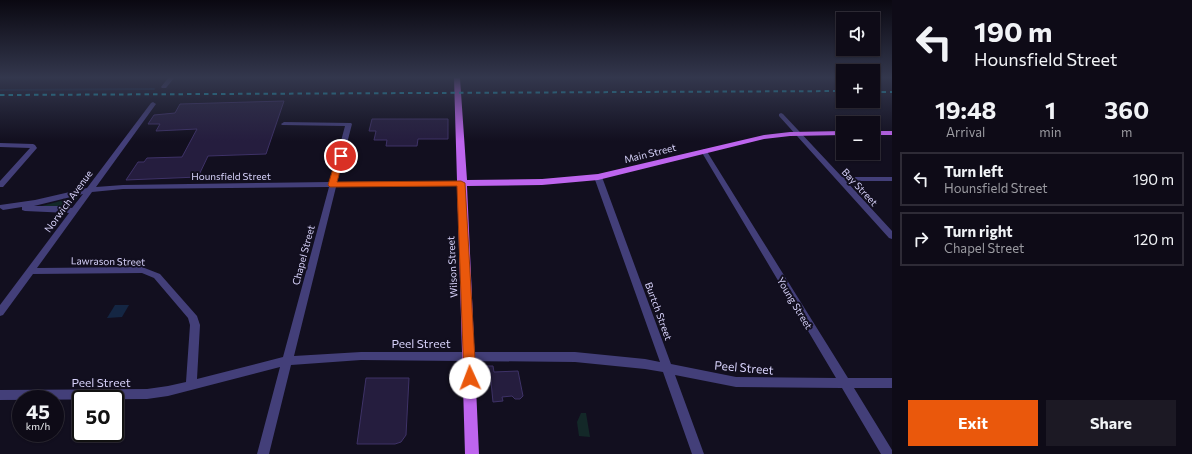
<!DOCTYPE html>
<html lang="en">
<head>
<meta charset="utf-8">
<style>
	:root { --surface:#0e0b17; --page:#1c1924; --text:#f1f3f6; --muted:#9b9ba1; --line:#2e2b36; --accent:#ea580c }
	body { margin:0; font-family:Commissioner,sans-serif; background:var(--page); color:var(--text); height:100vh; display:flex; flex-direction:column; font-size:15px; white-space:nowrap }
	* { box-sizing:border-box; margin:0 }
	p { font-size:13px; color:var(--muted) }
	.icon { flex:none; width:22px; height:22px; fill:none; stroke:currentColor; stroke-width:2; stroke-linecap:round; stroke-linejoin:round }
	.map { position:relative; flex:1; overflow:hidden }
	.side { display:flex; flex-direction:column; background:var(--surface); width:300px }
	.side>* { flex:none }
	.hud { background:#0e0b17; color:var(--text); overflow:hidden }
	.tools { position:absolute; left:836px; top:12px; display:grid; gap:8px }
	.tools a { display:grid; place-items:center; width:44px; height:44px; border-radius:0px; background:var(--surface); box-shadow:0 1px 3px #0004,0 0 0 1px var(--line); font-size:20px }
	.speed { position:absolute; left:12px; top:390px; display:flex; gap:8px; font-size:20px; font-weight:700; text-align:center }
	.speed>* { display:grid; place-content:center; width:52px; height:52px; border-radius:50%; background:var(--surface); box-shadow:0 1px 3px #0004,0 0 0 1px var(--line); line-height:1 }
	.speed small { font-size:10px; font-weight:400 }
	.speed .limit { border:2px solid #111; border-radius:6px; background:#fff; color:#111 }
	.pin { position:absolute; display:grid; place-items:center; width:34px; height:34px; color:#fff; margin:-17px; border:2px solid #fff; border-radius:50%; box-shadow:0 1px 4px #0007 }
	.me { position:absolute; width:44px; margin:-22px; rotate:358deg; stroke-linejoin:round; filter:drop-shadow(0 0 3px #0008) }
	.turn { display:flex; align-items:center; gap:14px; height:84px; padding:0 16px; font-size:18px }
	.turn .icon { width:52px; height:52px; stroke-width:2.5 }
	.turn b { display:block; font-size:28px; line-height:34px }
	.eta { display:flex; justify-content:space-evenly; align-items:center; height:68px; text-align:center }
	.eta b { font-size:24px; font-weight:700; line-height:28px }
	.button { display:flex; gap:8px; margin-top:auto; padding:8px 16px }
	.button a { flex:1; height:46px; border-radius:0px; background:var(--accent); color:#fff; font-size:16px; font-weight:700; line-height:46px; text-align:center }
	.button a+a { background:var(--page); color:var(--text) }
	ul { padding:0; list-style:none }
	li { display:flex; align-items:center; gap:12px; height:54px; margin:0 8px 6px; padding:0 8px; border:2px solid var(--line); border-radius:0px }
	li div { flex:1 }
	li b { display:block; font-size:15px }
	li em { font-style:normal }
	main { display:flex; flex:1; min-height:0 }
	.map>svg:first-child { display:block }
	.green { fill:#132828 }
	.water { fill:#142643 }
	.lines { fill:none; stroke-linecap:round; stroke-linejoin:round }
	.stream { stroke:#142643; stroke-width:2 }
	.building { fill:#251d3e; stroke:#3e3267 }
	.minor { fill:#433f79; fill-rule:evenodd }
	.major { fill:#be65ee; fill-rule:evenodd }
	.rail { stroke:#19c6df; stroke-width:2; stroke-dasharray:4.5 4; stroke-linecap:butt }
	.route { fill:#ea580c; stroke:#983908 }
	.labels { text-anchor:middle; dominant-baseline:central; stroke-width:4; stroke-linejoin:round; paint-order:stroke }
	.street-label { font-size:10px; fill:#d7d2fa; stroke:#120f1f }
	.near-street-label { font-size:12px; fill:#d7d2fa; stroke:#120f1f }
</style>
</head>
<body>
<main>
<div class="map">
<svg width="892" height="454" viewBox="0 0 892 454">
	<rect width="100%" height="100%" fill="#120f1f"/>
	<!-- green -->
	<g class="green">
		<path d="M79,196l-10,12 -31,-1z"/>
		<path d="M581,413h5l4,24 -11,-1 -2,-14z"/>
	</g>
	<!-- water -->
	<path class="water" d="M115,305h14l-7,12 -15,1z"/>
	<g class="lines">
		<!-- stream -->
		<path class="stream" d="M0,90l154,-1"/>
	</g>
	<!-- building -->
	<g class="building">
		<path d="M284,101l-18,53 -58,2 -10,21 -72,3 12,-18h6l3,-4 35,-1 15,-28 -41,2 4,-7h-12l6,-9 21,-2 5,-9z"/>
		<path d="M372,119h76v20h-30l-1,7h-31l1,-6h-13l2,-9h-7z"/>
		<path d="M485,366h8l1,6 24,-1 5,25 -3,3h-5l-3,-3 -10,1 1,4 -10,1 -2,-20 -5,-3z"/>
		<path d="M366,378h43l-3,57 -5,7 -6,2h-38z"/>
	</g>
	<g class="lines">
		<!-- minor -->
		<g class="minor">
			<path d="M168,78h6l-8,10h-4l-1,-1z"/>
			<path d="M153,102l3,2 -60,83 27,-2 207,-3 15,-56 -63,-1 -1,-1 3,-2 67,1 1,1 -15,58 124,-1 4,2 -4,2 -125,2 -42,169 67,-4h214l70,7 15,3 -66,-185 4,-2 4,2 69,187 65,13 100,1 -135,-227 3,-2 2,1 142,228h44v10h-38l38,62v4h-11l-39,-66 -106,-1 -61,-12 29,79h-12l-29,-82 -18,-3 -70,-7 -214,-2 -70,5 -22,89h-12l23,-87 -112,29 -21,3 -147,1v-10l147,-1 21,-3 18,-4 4,-57 -2,-7 -34,-40 -12,-5 -109,1 -30,41 -3,1v-11l69,-92 -44,-2 -3,-1v-3l-19,3 -3,-2v-3l35,-5 52,-12 64,-85zM329,187l-46,170 -86,22 3,-54 -3,-9 -37,-42 -18,-7 -105,1 55,-76 31,-3zM83,194l-11,14 -8,-2h-30z"/>
			<path d="M781,113l2,1 59,63h50v4h-46l46,50v8l-3,-1 -110,-122v-2z"/>
			<path d="M0,143l33,1 2,1 2,3 -34,39h-3v-6l30,-33 -30,-1z"/>
		</g>
		<!-- major -->
		<g class="major">
			<path d="M454,78h6l7,102 75,-1 56,-5 166,-39 26,-3 53,-1v4l-53,1 -26,3 -166,41 -56,5 -75,1 12,268h-14z"/>
			<rect x="873" y="131" width="19" height="4"/>
		</g>
		<!-- rail -->
		<g class="rail">
			<path d="M873,92h19"/>
			<path d="M0,95l843,-4"/>
		</g>
	</g>
	<!-- sky -->
	<linearGradient id="sky" x2="0" y2="1"><stop stop-color="#0a0811"/><stop offset="0.55" stop-color="#33374d"/><stop offset="1" stop-color="#33374d" stop-opacity="0"/></linearGradient>
	<rect width="892" height="141" fill="url(#sky)"/>
	<!-- route -->
	<path class="route" d="M341,153l3,3 -7,26 124,-1 4,2 11,195 -2,4 -4,1 -4,-1 -2,-4 -7,-192 -127,1 -2,-2 9,-29z"/>
	<g class="labels">
		<!-- street labels -->
		<g class="street-label">
			<text transform="translate(650 153) rotate(-14)">Main Street</text>
			<text x="231" y="176">Hounsfield Street</text>
			<text transform="translate(860 187) rotate(47)">Bay Street</text>
			<text transform="translate(68 201) rotate(-54)">Norwich Avenue</text>
			<text transform="translate(303 255) rotate(-75)">Chapel Street</text>
			<text transform="translate(108 261) rotate(1)">Lawrason Street</text>
			<text transform="translate(452 267) rotate(-93)">Wilson Street</text>
			<text transform="translate(795 303) rotate(59)">Young Street</text>
			<text transform="translate(659 311) rotate(70)">Burtch Street</text>
		</g>
		<!-- near-street labels -->
		<g class="near-street-label">
			<text x="421" y="343">Peel Street</text>
			<text transform="translate(744 367) rotate(5)">Peel Street</text>
			<text x="101" y="382">Peel Street</text>
		</g>
	</g>
</svg>
<div class="tools">
<a><svg class="icon" aria-label="sound" viewBox="0 0 24 24"><path d="M4 9h4l5-4v14l-5-4H4zM17 9q2 3 0 6"/></svg></a>
<a>+</a>
<a>−</a>
</div>
<div class="speed"><div>45<small>km/h</small></div><div class="limit">50</div></div>
<div class="pin" style="left:341px;top:156px;background:#d93025"><svg class="icon" aria-label="arrive" viewBox="0 0 24 24"><path d="M6 21V4h12l-3 4 3 4H6"/></svg></div>
<svg class="me" style="left:470px;top:378px" viewBox="-20 -20 40 40"><circle r="19" fill="#fff"/><path d="M0-13L10 11 0 6-10 11z" fill="#ea580c"/></svg>
</div>
<section class="side">
<div class="hud">
<div class="turn"><svg class="icon" aria-label="left" viewBox="0 0 24 24"><path d="M17 20v-9H6M10 6l-5 5 5 5"/></svg><div><b>190 m</b>Hounsfield Street</div></div>
</div>
<div class="eta">
<div><b>19:48</b><p>Arrival</p></div>
<div><b>1</b><p>min</p></div>
<div><b>360</b><p>m</p></div>
</div>
<ul>
<li><svg class="icon" aria-label="left" viewBox="0 0 24 24"><path d="M17 20v-9H6M10 6l-5 5 5 5"/></svg><div><b>Turn left</b><p>Hounsfield Street</p></div><em>190 m</em></li>
<li><svg class="icon" aria-label="right" viewBox="0 0 24 24"><path d="M7 20v-9h11M14 6l5 5-5 5"/></svg><div><b>Turn right</b><p>Chapel Street</p></div><em>120 m</em></li>
</ul>
<div class="button"><a>Exit</a><a>Share</a></div>
</section>
</main>
</body>
</html>
